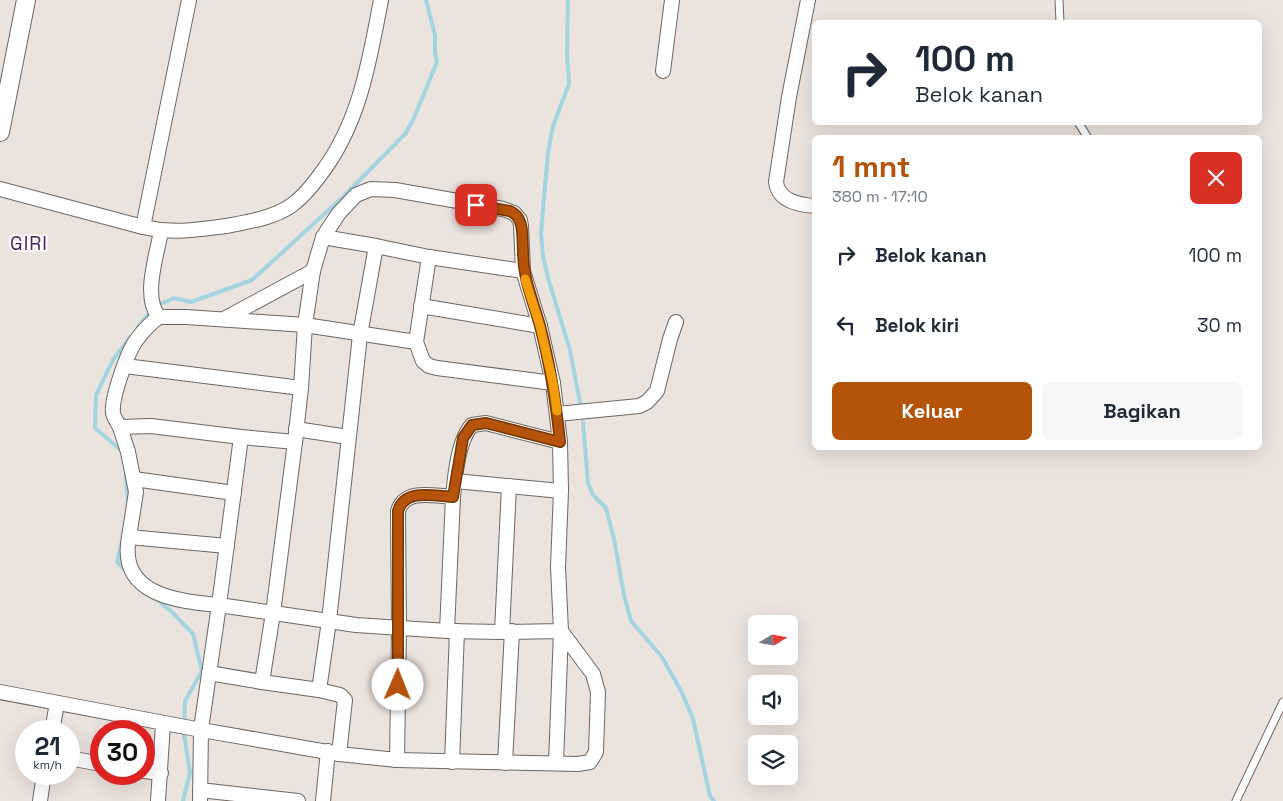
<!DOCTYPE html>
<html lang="id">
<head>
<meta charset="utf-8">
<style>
	:root { --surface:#fff; --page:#f6f6f7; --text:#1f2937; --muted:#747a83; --accent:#b45309 }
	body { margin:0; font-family:"Space Grotesk",sans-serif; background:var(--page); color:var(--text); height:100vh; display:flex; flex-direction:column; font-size:19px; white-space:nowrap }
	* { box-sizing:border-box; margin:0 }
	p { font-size:16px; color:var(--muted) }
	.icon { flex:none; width:28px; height:28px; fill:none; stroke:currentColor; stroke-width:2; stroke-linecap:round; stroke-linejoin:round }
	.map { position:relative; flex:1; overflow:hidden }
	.panel { position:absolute; left:812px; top:135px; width:450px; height:315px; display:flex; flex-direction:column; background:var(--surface); border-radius:8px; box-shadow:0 5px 20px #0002 }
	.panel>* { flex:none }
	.hud { position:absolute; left:812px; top:20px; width:450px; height:105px; border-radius:8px; box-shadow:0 5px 20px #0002; background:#fff; color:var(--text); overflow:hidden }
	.needle { width:32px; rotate:79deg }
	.buttons { position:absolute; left:748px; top:615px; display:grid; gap:10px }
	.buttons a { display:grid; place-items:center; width:50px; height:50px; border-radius:8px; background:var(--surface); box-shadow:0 5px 20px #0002; font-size:25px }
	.speed { position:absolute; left:15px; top:720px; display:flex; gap:10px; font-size:25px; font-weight:700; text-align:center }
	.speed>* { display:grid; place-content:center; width:65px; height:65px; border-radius:50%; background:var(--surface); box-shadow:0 5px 20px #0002; line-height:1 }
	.speed small { font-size:12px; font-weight:400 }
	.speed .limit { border:8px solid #d22; background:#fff; color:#111 }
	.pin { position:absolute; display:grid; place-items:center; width:42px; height:42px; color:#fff; margin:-21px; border-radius:10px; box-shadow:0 2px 8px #0006 }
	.me { position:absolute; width:55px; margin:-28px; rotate:1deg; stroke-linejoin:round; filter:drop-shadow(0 0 4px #0008) }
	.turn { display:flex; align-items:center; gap:18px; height:105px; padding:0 20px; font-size:22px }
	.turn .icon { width:65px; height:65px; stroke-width:2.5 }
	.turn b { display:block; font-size:35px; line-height:42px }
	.round { display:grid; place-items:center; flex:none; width:52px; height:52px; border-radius:8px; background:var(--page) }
	.head { display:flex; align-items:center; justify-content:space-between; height:85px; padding:0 20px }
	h1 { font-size:30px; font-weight:600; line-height:38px; color:var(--accent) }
	.cta { display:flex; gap:10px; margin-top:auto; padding:10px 20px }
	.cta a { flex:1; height:58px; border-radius:8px; background:var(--accent); color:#fff; font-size:20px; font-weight:600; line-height:58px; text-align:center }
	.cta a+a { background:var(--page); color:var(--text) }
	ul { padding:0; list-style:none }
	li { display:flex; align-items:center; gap:15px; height:70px; padding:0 20px }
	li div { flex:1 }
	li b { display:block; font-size:19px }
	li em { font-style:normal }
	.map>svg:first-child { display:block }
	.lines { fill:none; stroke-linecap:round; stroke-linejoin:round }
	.stream { stroke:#a4d4e1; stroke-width:4 }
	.service-casing { stroke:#6d6762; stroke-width:9 }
	.minor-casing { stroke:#6d6762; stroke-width:16 }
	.tertiary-casing { stroke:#6d6762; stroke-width:20 }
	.service { stroke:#fff; stroke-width:7 }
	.minor { stroke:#fff; stroke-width:14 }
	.tertiary { stroke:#fff; stroke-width:18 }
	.route-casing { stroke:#753606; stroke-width:12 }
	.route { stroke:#b45309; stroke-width:9 }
	.slow { stroke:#f59e0b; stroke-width:9 }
	.labels { text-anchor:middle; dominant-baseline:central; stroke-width:4; stroke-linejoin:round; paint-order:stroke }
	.quarter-label { font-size:19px; letter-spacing:1px; fill:#472157; stroke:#fff }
</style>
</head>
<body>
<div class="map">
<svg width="1283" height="801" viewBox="0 0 1283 801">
	<rect width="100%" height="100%" fill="#ebe3dd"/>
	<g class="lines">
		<!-- stream -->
		<g class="stream">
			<path d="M568,0l-1,53 2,31 -16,42 -5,26 -7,81 2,23 5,22 22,72 10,53"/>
			<path d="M156,306l18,-8 17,4 61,-22 91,-83 63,-64 8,-15 23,-56 -2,-10v-17l-9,-35"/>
			<path d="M138,327l13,-16"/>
			<path d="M583,422l5,61 5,12 13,13 8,31 10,56 7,26 31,36 20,36 11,26 17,77 4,5"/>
			<path d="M123,452l-28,-24 1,-33 17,-35 18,-24"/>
			<path d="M126,475l2,30"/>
			<path d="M123,537l-6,25 10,10"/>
			<path d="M154,597l19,16 20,21 9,37 -17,30 -1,33 6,39 -7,28"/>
		</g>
		<!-- service casing -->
		<g class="service-casing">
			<g id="service">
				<path d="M1059,0l1,22"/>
				<path d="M1078,122l10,16"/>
				<path d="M1236,801l47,-99"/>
			</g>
		</g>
		<!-- minor casing -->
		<g class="minor-casing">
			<g id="minor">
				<path d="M808,0l-19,97 -13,85c2,19 23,23 39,24"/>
				<path d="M663,71l9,-71"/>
				<path d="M0,189l143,38 46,-227"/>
				<path d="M143,227c31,7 52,3 83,-1 21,-4 48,-8 66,-21 11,-8 20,-19 28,-30 40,-52 49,-113 61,-175"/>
				<path d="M161,231c-4,24 -19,66 -2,86h27l119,8 111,17"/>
				<path d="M323,237l53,9 -16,89 -31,286 -10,69 21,5 5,5 -6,54"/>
				<path d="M376,246l53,11 94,14"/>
				<path d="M429,257l-13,85 7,19 6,5 8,2 116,15"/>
				<path d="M421,306l119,20"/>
				<path d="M159,317c-10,7 -17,15 -24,25 -8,12 -24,57 -22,71 1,5 4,9 7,14l31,-1 90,11 54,5 -22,171 -11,69 57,8"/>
				<path d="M224,319l89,-48"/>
				<path d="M125,366l176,22"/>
				<path d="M557,414l82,-8 8,-4 10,-11 13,-52 6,-17"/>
				<path d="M120,427l8,25 8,40 -7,45 98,9"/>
				<path d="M296,429l52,8"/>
				<path d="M295,442l6,-54 4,-63 8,-54 10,-34 16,-24 17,-18 15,-6 24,1 108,19 11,4 6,7 1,6 2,45 17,55 13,57 7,59"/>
				<path d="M134,479l100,14"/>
				<path d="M455,481l106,10"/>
				<path d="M129,537c-11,58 47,64 90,68l22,-168"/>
				<path d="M502,632l7,-146"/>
				<path d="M209,673l53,9"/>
				<path d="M0,692l196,37 143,25 58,6 181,4 12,-2 6,-10 2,-60 -5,-18 -32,-43 -3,-64 3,-76 -1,-49 -74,-19 -14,2c-14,15 -17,51 -19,72l-6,134 55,1 59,-1 -5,132"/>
				<path d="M52,731l5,-28"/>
				<path d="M69,758l32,6"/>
				<path d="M397,760l2,-131 -1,-118c7,-23 36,-15 55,-14"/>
				<path d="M452,762l5,-131"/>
				<path d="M505,763l7,-132"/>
				<path d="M144,771l17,2"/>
				<path d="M200,790l98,11"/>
				<path d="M40,801l4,-27"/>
				<path d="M158,801l5,-78"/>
				<path d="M200,801l1,-72 18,-124 137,20 91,6"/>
				<path d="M323,801l5,-50"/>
			</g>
		</g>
		<!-- tertiary casing -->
		<g class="tertiary-casing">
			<path id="tertiary" d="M0,132l26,-132"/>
		</g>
		<!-- service -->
		<use href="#service" class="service"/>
		<!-- minor -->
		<use href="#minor" class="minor"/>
		<!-- tertiary -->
		<use href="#tertiary" class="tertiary"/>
	</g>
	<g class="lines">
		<!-- route casing -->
		<g class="route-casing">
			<path id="route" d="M398,685v-174c7,-23 36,-15 55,-14l10,-59 9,-13 14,-2 74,19c-4,-39 -10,-78 -20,-116 -7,-26 -17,-47 -17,-74 -1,-14 2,-35 -13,-41l-34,-6"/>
		</g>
		<!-- route -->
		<use href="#route" class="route"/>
		<!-- slow -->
		<path class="slow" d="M525,279l15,47 13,57 4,28"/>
	</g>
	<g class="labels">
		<!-- quarter labels -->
		<g class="quarter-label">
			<text x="29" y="243">GIRI</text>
		</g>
	</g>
</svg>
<div class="buttons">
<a><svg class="needle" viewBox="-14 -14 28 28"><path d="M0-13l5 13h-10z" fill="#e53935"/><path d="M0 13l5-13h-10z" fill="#747a83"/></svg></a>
<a><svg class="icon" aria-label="sound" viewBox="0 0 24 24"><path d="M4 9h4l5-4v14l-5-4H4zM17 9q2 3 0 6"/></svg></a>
<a><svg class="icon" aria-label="layers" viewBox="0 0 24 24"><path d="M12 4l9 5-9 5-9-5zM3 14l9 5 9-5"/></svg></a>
</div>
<div class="speed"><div>21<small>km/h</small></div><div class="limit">30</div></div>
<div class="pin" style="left:476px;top:205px;background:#d93025"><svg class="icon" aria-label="arrive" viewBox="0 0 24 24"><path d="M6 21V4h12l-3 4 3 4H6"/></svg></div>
<svg class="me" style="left:398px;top:685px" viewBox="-20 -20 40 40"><circle r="19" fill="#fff"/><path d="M0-13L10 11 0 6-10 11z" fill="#b45309"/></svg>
<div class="hud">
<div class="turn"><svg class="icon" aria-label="right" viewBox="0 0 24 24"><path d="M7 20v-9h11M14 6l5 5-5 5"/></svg><div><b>100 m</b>Belok kanan</div></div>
</div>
<section class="panel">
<div class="head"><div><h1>1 mnt</h1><p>380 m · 17:10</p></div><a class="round" style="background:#d93025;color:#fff"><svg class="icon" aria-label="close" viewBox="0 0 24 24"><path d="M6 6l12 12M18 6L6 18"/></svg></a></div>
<ul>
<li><svg class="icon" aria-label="right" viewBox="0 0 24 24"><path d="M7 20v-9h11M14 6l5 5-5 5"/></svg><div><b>Belok kanan</b></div><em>100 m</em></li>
<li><svg class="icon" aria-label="left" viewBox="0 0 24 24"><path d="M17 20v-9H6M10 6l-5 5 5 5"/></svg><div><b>Belok kiri</b></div><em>30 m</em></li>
</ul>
<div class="cta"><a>Keluar</a><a>Bagikan</a></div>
</section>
</div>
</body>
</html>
